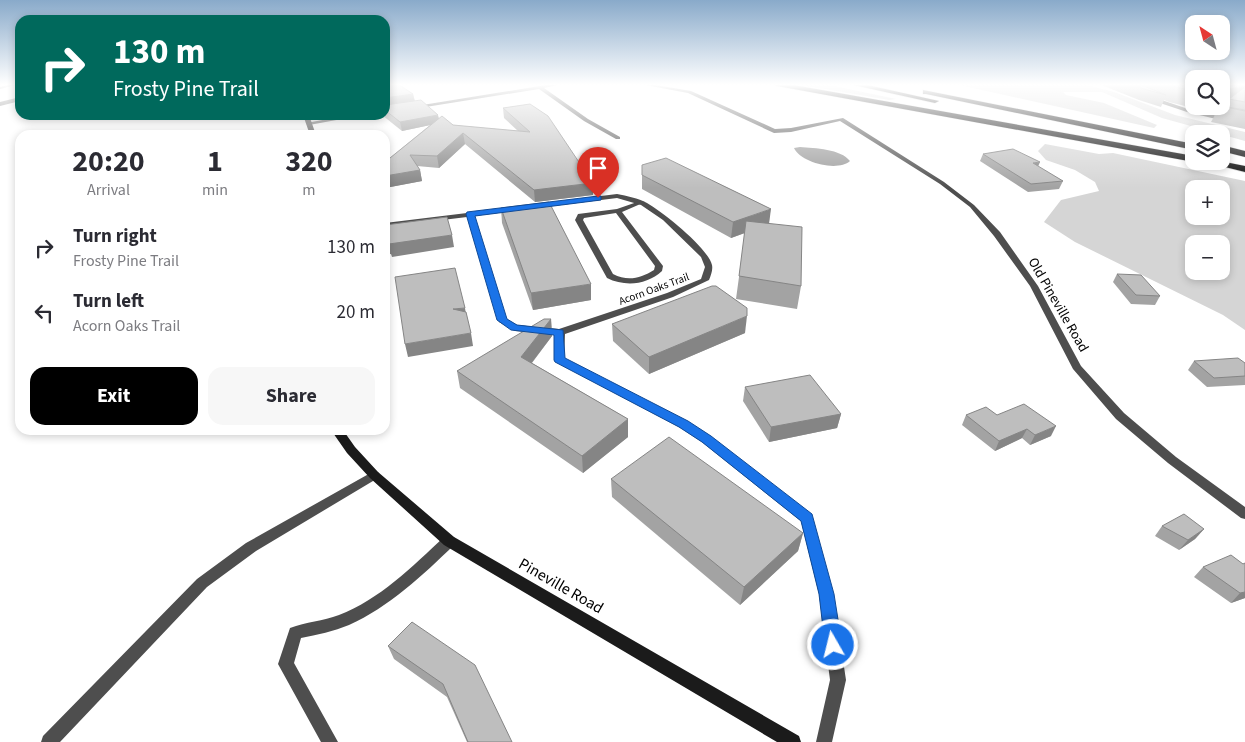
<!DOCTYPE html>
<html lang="en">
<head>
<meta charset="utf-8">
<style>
	:root { --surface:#fff; --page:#f7f7f7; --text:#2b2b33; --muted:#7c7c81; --accent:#000 }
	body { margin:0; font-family:"Source Sans 3",sans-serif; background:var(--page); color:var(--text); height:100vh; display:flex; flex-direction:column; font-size:19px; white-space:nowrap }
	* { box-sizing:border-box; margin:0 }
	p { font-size:16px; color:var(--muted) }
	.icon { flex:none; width:28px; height:28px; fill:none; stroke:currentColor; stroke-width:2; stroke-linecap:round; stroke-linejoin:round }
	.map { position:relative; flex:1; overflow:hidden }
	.panel { position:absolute; left:15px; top:130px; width:375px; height:305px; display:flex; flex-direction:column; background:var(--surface); border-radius:15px; box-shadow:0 2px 8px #0003 }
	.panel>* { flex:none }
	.top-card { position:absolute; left:15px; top:15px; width:375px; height:105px; border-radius:15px; box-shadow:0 2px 8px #0003; background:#00695c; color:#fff; overflow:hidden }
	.needle { width:32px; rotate:324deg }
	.buttons { position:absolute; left:1185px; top:15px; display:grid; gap:10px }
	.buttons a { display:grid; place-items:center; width:45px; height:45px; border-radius:10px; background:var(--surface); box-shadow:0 2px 8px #0003; font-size:25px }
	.pin { position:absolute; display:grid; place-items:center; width:42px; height:42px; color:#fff; margin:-51px -21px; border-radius:50% 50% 50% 0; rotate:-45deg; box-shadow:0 0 5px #0007 }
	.pin .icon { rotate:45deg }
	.me { position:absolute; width:55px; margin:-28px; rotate:352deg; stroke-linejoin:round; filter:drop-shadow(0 0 4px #0008) }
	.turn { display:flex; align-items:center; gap:18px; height:105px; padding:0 15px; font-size:22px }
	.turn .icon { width:65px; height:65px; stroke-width:2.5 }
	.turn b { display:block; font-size:35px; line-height:42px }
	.eta { display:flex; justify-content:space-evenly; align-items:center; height:85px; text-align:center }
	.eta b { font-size:30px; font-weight:700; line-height:35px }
	.cta { display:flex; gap:10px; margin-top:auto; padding:10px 15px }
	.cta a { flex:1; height:58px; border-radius:15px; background:var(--accent); color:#fff; font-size:20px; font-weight:700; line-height:58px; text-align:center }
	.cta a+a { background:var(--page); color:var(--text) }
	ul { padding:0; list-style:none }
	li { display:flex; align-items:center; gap:15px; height:65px; padding:0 15px }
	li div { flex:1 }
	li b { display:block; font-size:19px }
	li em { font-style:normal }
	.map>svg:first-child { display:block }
	.green { fill:#d5d5d5; fill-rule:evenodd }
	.water { fill:#9c9c9c }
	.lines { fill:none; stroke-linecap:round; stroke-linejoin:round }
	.motorway-casing { stroke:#dbdbdb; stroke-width:1 }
	.service { fill:#4e4e4e; fill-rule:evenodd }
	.minor { fill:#4e4e4e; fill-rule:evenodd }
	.secondary { fill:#1b1b1b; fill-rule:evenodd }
	.motorway { fill:#000; fill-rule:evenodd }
	.wall { fill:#a3a3a3 }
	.shaded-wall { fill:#858585 }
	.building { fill:#bebebe; stroke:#858585 }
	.route { fill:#1a73e8; stroke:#114b97 }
	.labels { text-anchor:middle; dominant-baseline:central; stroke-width:4; stroke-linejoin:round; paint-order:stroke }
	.far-street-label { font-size:11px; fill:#000; stroke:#fff }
	.street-label { font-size:14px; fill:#000; stroke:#fff }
	.near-street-label { font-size:16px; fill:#000; stroke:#fff }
</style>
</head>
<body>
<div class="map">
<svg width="1245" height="742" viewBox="0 0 1245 742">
	<rect width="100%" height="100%" fill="#fff"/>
	<!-- green -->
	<g class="green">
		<path d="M796,84h29l71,15 -7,1z"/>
		<path d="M955,84h128l31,8 61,23 70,17v9l-83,-23 -60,-26h-39l3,3 38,8 53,22 -3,3z"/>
		<path d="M1045,144l54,10 14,-1 132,28v149l-22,-15 -148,-73 -31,-20 17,-22 38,-9 -4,-9 -20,-12 -29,-10 -8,-9zM1194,189h27v27h-27zM1194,244h27v27h-27z"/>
	</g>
	<!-- water -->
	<path class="water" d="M800,147c15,1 41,2 50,14 -12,11 -49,2 -56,-13z"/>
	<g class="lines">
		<!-- motorway casing -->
		<g class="motorway-casing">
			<g id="motorway">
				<path d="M773,84h15l406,72v5h2l-2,1 -417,-76z"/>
				<path d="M849,84h14l76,17 -4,2z"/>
				<path d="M923,90l271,54v6l-268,-56h-3z"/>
				<path d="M1221,145l24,6v6l-24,-6z"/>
				<path d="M1201,161h19l25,5v6z"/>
			</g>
		</g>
		<!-- service -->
		<g class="service">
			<path d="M1150,96l41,14 54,12v4l-58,-14 -39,-13z"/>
			<path d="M640,201l5,1 -23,10 41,54 -1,5c-15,14 -37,16 -55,7l-32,-58 3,-6 39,-5zM616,213l39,53 -1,4c-13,8 -26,12 -41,4l-30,-54 1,-2z"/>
			<path d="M449,536l5,1 2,4 -2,4c-31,30 -65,62 -105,80 -15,6 -32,10 -48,13l-7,25 44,79h-17l-43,-78 12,-36c16,-6 33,-7 49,-13 40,-15 74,-49 105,-78z"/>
		</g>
		<!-- minor -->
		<g class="minor">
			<path d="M11,84h8l-19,5v-2z"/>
			<path d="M552,84h10l-18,4 44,31 32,18v2h-4l-32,-18 -45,-32 -126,20 -3,-2z"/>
			<path d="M640,84h10l41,7 84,38 16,-1 52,-10 101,64 30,23 26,27 38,54 43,80 43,47 52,44 69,50v12l-4,-1 -73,-55 -52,-44 -43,-50 -43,-83 -36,-50 -24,-29 -30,-23 -100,-63 -49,11 -17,1 -86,-40z"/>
			<path d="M20,97v4l-20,5v-4z"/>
			<path d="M350,115h14l-55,10 -3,-2z"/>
			<path d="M617,194c10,2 21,4 30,9 16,9 61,45 65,62 1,5 -1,10 -3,15l-36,17 -108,37 -1,25 123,62 23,15 101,78 22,80 13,86 -14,62h-16l14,-62 -11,-86 -18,-73 -99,-79 -23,-15 -123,-65 -2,-2 1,-26 -40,-3 -16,-9 -32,-105 -82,10v-4l131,-16 1,2 -4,2 -39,5 32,103 11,6 42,4 108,-36 34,-14 4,-12 -4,-10 -38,-37 -22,-15 -24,-7 -80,10 -4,-2 4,-2z"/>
			<path d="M374,471l4,1 2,3 -2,3 -122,73 -49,36 -147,155h-19l2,-6 154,-157 49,-36z"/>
		</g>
		<!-- secondary -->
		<g class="secondary">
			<path d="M303,115h6l7,20h-6z"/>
			<path d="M331,430h12l12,17 23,25 76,65 345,199 2,6h-24l-333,-197 -74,-67 -23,-25z"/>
		</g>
		<!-- motorway -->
		<use href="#motorway" class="motorway"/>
	</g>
	<!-- wall -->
	<g class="wall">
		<path d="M385,84l28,10 2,7 24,17 14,7 65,6 -14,-13 -1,-10 27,-4 63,91 -58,7 -70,-58 -26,24 -22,-2 3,4 2,11 -37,7v-26l45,-37 -28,6 -20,-16h3z"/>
		<path d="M1099,84h95v22h16l-13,3 -28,-7 -5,-2 -3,7 -22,-7z"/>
		<path d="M1221,84h24v45l-34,-7 9,-16 5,1 2,-4 -6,1z"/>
		<path d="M983,154l55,13 25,14 -4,8 -31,3 -48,-31z"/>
		<path d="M642,165l127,59 32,62 -4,23 -61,-10 9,-66 -14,5 -89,-49z"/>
		<path d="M501,208l90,92 -58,10 -31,-87z"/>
		<path d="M1117,274l43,22 -5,9 -24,-1 -18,-22z"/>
		<path d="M551,319l1,17 -20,27 96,56v18l-45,36 -123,-85 -3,-17z"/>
		<path d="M612,324l133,9 -96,41 -36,-33z"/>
		<path d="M1194,361l51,2v22l-38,2 -19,-17z"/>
		<path d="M745,387l96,27 -4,14 -68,14 -26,-41z"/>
		<path d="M966,415h31l54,21 -21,9 -8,-7 -27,13 -33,-26z"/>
		<path d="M611,479l192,54 -5,18 -58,54 -128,-108z"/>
		<path d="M1162,526l42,3 -9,10 -16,11 -24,-14z"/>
		<path d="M1245,563v35l-14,5 -37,-26 9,-10 40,-3z"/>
		<path d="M412,622l100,120h-45l-20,-45 -53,-38 -6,-13z"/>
	</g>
	<!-- shaded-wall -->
	<g class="shaded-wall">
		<path d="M1245,86v2l-16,11 -2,4 -6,1v-14z"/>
		<path d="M413,94l2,9 -30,4v-9z"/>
		<path d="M1198,106h12l-13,3z"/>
		<path d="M438,115l2,8 -38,8 -2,-9z"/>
		<path d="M463,133l2,11 -26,24 -2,-12z"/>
		<path d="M1040,162l-3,7 -4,-6z"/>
		<path d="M420,170l2,11 -37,7v-12z"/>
		<path d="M593,183v12l-58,7 -1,-12z"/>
		<path d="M771,209l-2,15 -38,14 2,-16z"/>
		<path d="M452,235l2,12 -62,10 -1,-3 -6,1v-12z"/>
		<path d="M591,284v16l-58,10 -2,-17z"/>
		<path d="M465,308l2,13 -14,-12z"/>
		<path d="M747,316l-2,17 -96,41v-17z"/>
		<path d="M551,319l1,17 -29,38 -2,-17z"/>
		<path d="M471,333l2,13 -65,11 -3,-13z"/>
		<path d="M841,414l-4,14 -68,14 2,-15z"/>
		<path d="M628,419v18l-45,36 -1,-17z"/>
		<path d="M1056,426l-5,10 -21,9 5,-10z"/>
		<path d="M1027,429l-5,9 -27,13 4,-10z"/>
		<path d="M1204,529l-9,10 -16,11 9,-10z"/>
		<path d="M803,533l-5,18 -58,54 4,-18z"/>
		<path d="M1245,592v6l-14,5 9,-10z"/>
	</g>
	<!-- building -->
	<g class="building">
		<path d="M385,84h13l15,10 -28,4z"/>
		<path d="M1132,84h7l27,11 -22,-6z"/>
		<path d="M1167,84h27v7l-18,-4z"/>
		<path d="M1221,84h24v2l-24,4z"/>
		<path d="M1245,87v15l-16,-3z"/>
		<path d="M421,100l17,15 -38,7 -15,-12v-5z"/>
		<path d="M530,104l18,12 45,67 -59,7 -71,-57 -26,23 -27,-1 10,15 -35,6v-14l57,-46 11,9 77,7 -27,-24z"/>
		<path d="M1221,106l24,4v1z"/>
		<path d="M1013,149l27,13 -7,1 30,18 -32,3 -48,-30z"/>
		<path d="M666,158l105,51 -38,13 -91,-47v-10z"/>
		<path d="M549,202l42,82 -60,9 -30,-85z"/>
		<path d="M447,217l5,18 -63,9v-2l-4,1v-18z"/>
		<path d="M746,221l56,6 -1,59 -62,-10z"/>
		<path d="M455,268l10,40 -12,1 13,3 5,21 -66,11 -10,-67z"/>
		<path d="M1117,274l24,1 19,21 -24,-1z"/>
		<path d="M712,286h4l31,22v8l-98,41 -37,-33z"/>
		<path d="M544,319h7l-30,38 107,62 -46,37 -125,-85z"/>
		<path d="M1238,358l7,5v13l-31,2 -20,-17z"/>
		<path d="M810,375l31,39 -70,13 -26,-40z"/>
		<path d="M1024,404l32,22 -21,9 -8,-6 -28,12 -33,-26 20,-8 11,8z"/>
		<path d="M669,437l134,96 -59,54 -133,-108z"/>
		<path d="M1184,514l20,15 -16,11 -26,-14z"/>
		<path d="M1231,555l12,9 2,-1v29l-5,1 -37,-26z"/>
		<path d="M412,622l63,43 37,77h-44l-25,-58 -55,-38z"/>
	</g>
	<!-- sky -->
	<linearGradient id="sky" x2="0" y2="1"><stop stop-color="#89aaca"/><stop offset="0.45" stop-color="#fff"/><stop offset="1" stop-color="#fff" stop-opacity="0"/></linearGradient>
	<rect width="1245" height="188" fill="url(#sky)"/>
	<!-- route -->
	<path class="route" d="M598,196h3v4l-126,16 32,103 10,6 46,5 2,28 123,63 23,15 101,78 22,80 8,51 -3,6 -6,2 -6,-2 -2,-6 -6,-51 -18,-73 -99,-79 -23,-15 -124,-65 -1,-2v-25l-43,-5 -14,-10 -31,-106 1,-2z"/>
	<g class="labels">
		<!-- far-street labels -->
		<g class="far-street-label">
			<text transform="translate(654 289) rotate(-20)">Acorn Oaks Trail</text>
		</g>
		<!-- street labels -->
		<g class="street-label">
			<text transform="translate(1058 305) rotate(60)">Old Pineville Road</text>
		</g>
		<!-- near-street labels -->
		<g class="near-street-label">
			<text transform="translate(561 586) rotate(30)">Pineville Road</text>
		</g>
	</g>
</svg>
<div class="buttons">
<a><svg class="needle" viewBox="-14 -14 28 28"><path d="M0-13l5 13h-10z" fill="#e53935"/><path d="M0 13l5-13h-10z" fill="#7c7c81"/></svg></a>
<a><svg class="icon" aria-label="search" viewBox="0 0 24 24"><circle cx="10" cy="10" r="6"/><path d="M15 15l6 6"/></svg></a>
<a><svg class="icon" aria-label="layers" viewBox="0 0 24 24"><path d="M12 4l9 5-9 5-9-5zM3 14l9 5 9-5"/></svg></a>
<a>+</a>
<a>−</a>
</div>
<div class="pin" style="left:598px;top:198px;background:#d93025"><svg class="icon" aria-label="arrive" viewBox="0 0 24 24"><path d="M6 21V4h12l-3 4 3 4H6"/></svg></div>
<svg class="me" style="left:833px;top:645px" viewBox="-20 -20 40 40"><circle r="17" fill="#1a73e8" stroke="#fff" stroke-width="3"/><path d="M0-11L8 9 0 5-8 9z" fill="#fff"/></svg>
<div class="top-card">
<div class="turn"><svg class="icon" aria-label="right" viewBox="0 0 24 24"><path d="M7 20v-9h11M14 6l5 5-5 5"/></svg><div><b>130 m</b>Frosty Pine Trail</div></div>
</div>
<section class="panel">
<div class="eta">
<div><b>20:20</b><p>Arrival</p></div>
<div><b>1</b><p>min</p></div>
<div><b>320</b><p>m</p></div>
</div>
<ul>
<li><svg class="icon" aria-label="right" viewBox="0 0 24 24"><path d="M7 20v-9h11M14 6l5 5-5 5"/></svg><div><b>Turn right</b><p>Frosty Pine Trail</p></div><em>130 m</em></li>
<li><svg class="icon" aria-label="left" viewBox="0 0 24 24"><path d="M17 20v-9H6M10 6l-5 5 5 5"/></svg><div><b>Turn left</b><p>Acorn Oaks Trail</p></div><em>20 m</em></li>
</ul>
<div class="cta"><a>Exit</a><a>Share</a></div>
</section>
</div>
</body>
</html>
